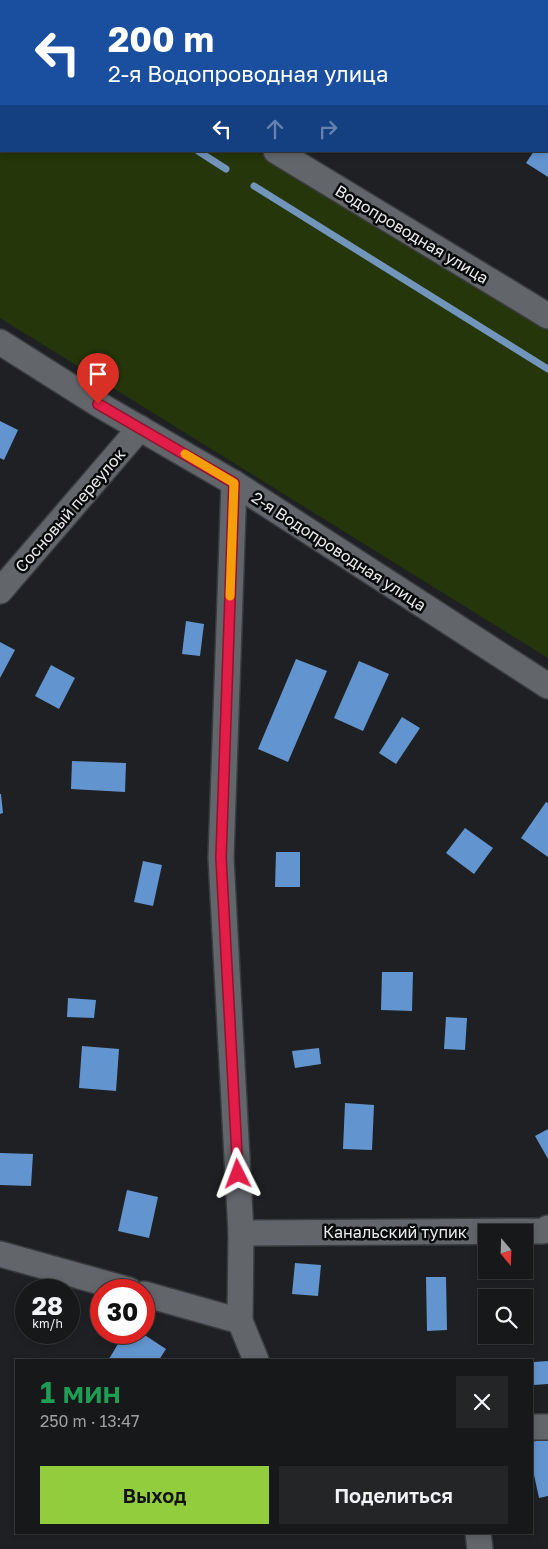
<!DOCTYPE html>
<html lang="ru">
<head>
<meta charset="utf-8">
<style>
	:root { --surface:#16181a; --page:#232527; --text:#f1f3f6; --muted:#9ea0a2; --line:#353739; --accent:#92cd3e }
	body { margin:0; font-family:"Golos Text",sans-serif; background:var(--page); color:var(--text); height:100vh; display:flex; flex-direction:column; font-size:19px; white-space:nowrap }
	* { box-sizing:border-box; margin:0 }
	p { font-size:16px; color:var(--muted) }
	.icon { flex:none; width:28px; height:28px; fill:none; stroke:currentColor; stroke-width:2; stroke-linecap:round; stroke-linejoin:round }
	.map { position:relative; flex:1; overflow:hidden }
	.details { position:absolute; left:15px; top:1359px; width:518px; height:175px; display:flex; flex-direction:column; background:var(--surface); border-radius:0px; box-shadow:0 2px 8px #0003,0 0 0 1px var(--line) }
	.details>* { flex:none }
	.guide { position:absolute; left:0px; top:0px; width:549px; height:152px; box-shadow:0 2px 8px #0003,0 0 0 1px var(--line); background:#1a4fa0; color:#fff; overflow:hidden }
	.needle { width:32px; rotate:161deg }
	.buttons { position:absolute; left:478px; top:1224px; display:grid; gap:10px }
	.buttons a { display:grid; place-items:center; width:55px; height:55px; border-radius:0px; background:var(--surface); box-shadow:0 2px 8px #0003,0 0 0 1px var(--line); font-size:25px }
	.speed { position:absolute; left:15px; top:1279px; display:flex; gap:10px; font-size:25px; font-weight:700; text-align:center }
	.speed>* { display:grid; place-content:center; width:65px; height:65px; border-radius:50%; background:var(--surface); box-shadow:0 2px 8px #0003,0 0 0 1px var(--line); line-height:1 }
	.speed small { font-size:12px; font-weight:400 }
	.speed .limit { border:8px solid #d22; background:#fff; color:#111 }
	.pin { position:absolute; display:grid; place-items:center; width:42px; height:42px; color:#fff; margin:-51px -21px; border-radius:50% 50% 50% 0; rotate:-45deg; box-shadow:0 0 5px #0007 }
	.pin .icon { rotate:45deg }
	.me { position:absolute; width:55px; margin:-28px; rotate:357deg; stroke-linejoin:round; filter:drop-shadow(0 0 4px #0008) }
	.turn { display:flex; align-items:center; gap:18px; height:105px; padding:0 25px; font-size:22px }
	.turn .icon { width:65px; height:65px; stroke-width:2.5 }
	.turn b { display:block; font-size:35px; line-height:42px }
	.lanes { display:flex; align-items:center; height:48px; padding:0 25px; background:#0003; justify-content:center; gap:25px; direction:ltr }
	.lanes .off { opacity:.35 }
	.round { display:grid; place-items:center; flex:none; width:52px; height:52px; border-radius:0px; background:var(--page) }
	.summary { display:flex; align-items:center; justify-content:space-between; height:85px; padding:0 25px }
	h1 { font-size:30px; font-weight:600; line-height:38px; color:#1e9e55 }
	.primary-button { display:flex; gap:10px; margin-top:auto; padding:10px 25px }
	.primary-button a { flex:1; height:58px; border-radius:0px; background:var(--accent); color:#111; font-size:20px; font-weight:600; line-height:58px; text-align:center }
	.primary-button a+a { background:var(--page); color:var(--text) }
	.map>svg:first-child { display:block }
	.green { fill:#24360a }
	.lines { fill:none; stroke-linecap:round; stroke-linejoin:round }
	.stream { stroke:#7295bc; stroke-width:7 }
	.building { fill:#6295cf }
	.minor-casing { stroke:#393b3e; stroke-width:28 }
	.minor { stroke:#626569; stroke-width:25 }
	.route-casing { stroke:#92132f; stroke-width:12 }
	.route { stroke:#e11d48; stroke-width:9 }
	.slow { stroke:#f59e0b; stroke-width:9 }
	.labels { text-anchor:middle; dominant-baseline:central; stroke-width:5; stroke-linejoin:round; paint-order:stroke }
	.street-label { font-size:16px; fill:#e8eaec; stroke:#090a0b }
</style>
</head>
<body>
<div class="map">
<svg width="548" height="1549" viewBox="0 0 548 1549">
	<rect width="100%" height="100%" fill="#1e2023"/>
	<!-- green -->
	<path class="green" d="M0,0l8,1h-7v150h255l169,105 123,73v329l-548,-340z"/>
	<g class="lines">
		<!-- stream -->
		<g class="stream">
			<path d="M0,28l1,1"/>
			<path d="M198,151l28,18"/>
			<path d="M254,186l294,183"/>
		</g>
	</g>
	<!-- building -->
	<g class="building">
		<path d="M534,151h14v26l-22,-14z"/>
		<path d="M0,421l18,9 -14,30 -4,-2z"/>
		<path d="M186,621l18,3 -4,32 -18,-2z"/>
		<path d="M0,642l15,8 -15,28z"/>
		<path d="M296,659l31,12 -39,91 -30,-13z"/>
		<path d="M359,661l30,13 -26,57 -29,-13z"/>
		<path d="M51,665l24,13 -16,31 -24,-13z"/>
		<path d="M402,717l18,11 -24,36 -17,-11z"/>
		<path d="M72,761l54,2 -1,29 -54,-3z"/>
		<path d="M0,794h1l2,19 -3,1z"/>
		<path d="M546,802l2,1v54l-27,-19z"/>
		<path d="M465,828l28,20 -19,26 -28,-21z"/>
		<path d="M276,852h24v35h-25z"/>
		<path d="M143,861l19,4 -9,41 -19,-4z"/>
		<path d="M382,972h31l-1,39 -31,-1z"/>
		<path d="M68,998l28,2 -2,18 -27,-1z"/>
		<path d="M446,1017l21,1 -2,32 -21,-1z"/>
		<path d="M82,1046l37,3 -3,42 -37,-3z"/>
		<path d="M319,1048l2,16 -26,4 -3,-17z"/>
		<path d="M345,1103l29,2 -2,45 -29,-1z"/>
		<path d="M548,1129v30l-13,-23z"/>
		<path d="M0,1153l33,1 -2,32 -31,-1z"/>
		<path d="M127,1190l31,7 -9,41 -31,-7z"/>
		<path d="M295,1263l26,2 -3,31 -26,-2z"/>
		<path d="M426,1277h20l1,53 -20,1z"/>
		<path d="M125,1332h15l26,17 -7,11h-48l-2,-1z"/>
		<path d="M548,1361v23l-14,1 -1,-23z"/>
		<path d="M548,1439v57l-9,2 -8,-37v-19z"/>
	</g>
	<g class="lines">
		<!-- minor casing -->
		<g class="minor-casing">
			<g id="minor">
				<path d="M24,0l2,1"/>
				<path d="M227,1v-1"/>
				<path d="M276,151l272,165"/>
				<path d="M0,342l98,62 136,79 314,203"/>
				<path d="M234,483l-13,375 20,375 -1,88"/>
				<path d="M0,591l140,-163"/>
				<path d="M241,1233l302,-2 5,-3"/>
				<path d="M0,1254l129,36"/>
				<path d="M144,1294l96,27 16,39"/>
				<path d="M531,1427h17"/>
				<path d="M478,1532l2,17"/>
			</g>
		</g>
		<!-- minor -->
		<use href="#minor" class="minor"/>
	</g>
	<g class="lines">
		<!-- route casing -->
		<g class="route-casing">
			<path id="route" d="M98,404l136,79 -13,375 17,316"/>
		</g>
		<!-- route -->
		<use href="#route" class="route"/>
		<!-- slow -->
		<path class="slow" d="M185,454l49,29 -4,113"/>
	</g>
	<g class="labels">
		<!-- street labels -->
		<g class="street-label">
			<text transform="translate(412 234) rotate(31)">Водопроводная улица</text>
			<text transform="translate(70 510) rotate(-49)">Сосновый переулок</text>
			<text transform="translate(339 551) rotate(33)">2-я Водопроводная улица</text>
			<text x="395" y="1232">Канальский тупик</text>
		</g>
	</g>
</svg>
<div class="buttons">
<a><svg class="needle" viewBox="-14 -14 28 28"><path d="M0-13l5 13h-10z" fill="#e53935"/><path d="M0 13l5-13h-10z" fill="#9ea0a2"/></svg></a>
<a><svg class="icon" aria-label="search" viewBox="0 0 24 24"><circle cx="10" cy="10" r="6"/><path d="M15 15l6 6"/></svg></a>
</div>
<div class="speed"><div>28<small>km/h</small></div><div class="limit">30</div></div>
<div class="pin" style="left:98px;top:404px;background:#d93025"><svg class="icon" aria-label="arrive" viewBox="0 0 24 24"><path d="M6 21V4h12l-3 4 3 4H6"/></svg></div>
<svg class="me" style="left:238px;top:1174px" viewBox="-20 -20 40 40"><path d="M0-17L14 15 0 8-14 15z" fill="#e11d48" stroke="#fff" stroke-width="4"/></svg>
<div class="guide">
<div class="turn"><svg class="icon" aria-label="left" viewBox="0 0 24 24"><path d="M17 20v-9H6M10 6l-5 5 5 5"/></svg><div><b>200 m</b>2-я Водопроводная улица</div></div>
<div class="lanes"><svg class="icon" aria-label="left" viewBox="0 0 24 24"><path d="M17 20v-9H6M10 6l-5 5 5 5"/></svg><svg class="icon off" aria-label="ahead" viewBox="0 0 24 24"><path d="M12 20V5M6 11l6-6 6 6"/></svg><svg class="icon off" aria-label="right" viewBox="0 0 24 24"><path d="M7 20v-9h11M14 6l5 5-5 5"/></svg></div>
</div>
<section class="details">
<div class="summary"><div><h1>1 мин</h1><p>250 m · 13:47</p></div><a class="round"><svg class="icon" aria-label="close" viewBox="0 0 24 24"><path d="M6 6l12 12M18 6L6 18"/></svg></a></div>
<div class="primary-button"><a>Выход</a><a>Поделиться</a></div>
</section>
</div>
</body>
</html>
